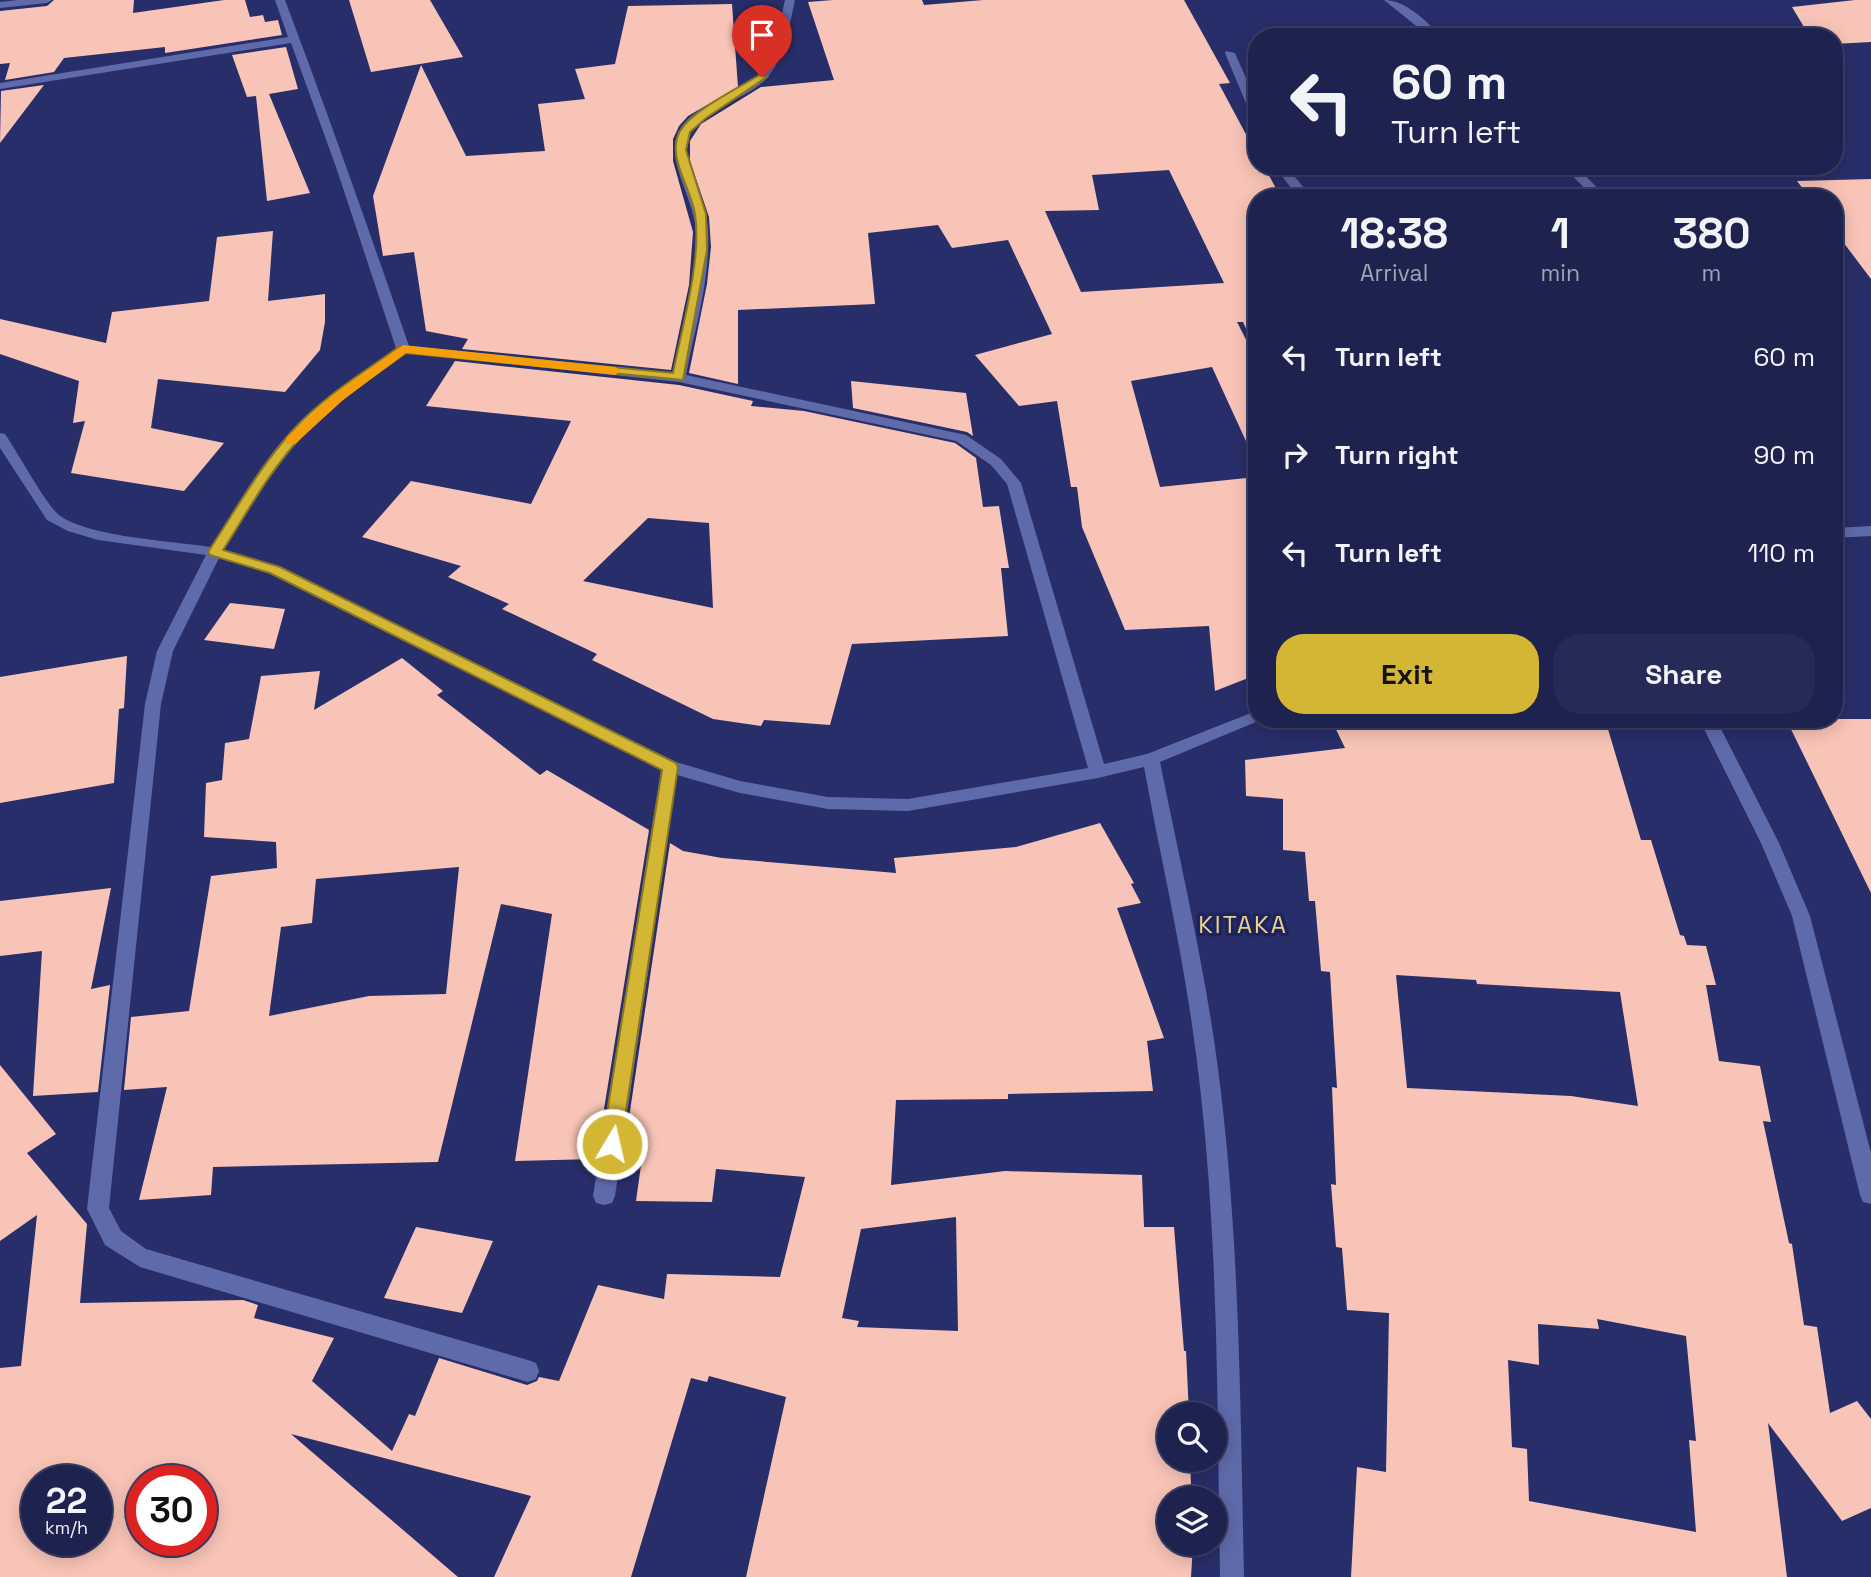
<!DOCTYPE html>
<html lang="en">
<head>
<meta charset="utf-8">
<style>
	:root { --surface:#1e224f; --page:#262a56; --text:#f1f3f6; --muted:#a1a4b7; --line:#3c3f66; --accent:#d4b635 }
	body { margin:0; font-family:"Space Grotesk",sans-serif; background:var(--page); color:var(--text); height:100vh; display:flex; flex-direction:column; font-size:26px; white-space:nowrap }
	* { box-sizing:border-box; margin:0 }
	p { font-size:23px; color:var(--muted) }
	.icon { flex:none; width:38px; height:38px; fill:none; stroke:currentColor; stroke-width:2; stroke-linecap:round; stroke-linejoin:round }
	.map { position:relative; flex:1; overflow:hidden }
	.panel { position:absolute; left:1248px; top:189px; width:595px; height:539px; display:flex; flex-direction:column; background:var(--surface); border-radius:28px; box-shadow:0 4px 18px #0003,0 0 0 2px var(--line) }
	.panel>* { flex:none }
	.hud { position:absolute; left:1248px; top:28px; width:595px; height:147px; border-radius:28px; box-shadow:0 4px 18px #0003,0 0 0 2px var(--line); background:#1e224f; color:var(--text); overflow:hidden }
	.fabs { position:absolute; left:1157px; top:1402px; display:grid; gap:14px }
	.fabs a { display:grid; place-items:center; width:70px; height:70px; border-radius:50%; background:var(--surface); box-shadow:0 4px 18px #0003,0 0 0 2px var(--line); font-size:35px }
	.speed { position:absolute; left:21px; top:1465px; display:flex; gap:14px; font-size:35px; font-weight:700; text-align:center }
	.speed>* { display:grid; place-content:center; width:91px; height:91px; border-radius:50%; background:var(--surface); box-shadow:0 4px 18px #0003,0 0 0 2px var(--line); line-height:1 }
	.speed small { font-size:18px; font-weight:400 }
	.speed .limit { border:10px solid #d22; background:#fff; color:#111 }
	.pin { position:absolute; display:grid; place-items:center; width:60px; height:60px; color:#fff; margin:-72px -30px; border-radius:50% 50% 50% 0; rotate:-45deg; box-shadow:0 0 7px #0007 }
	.pin .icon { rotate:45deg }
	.me { position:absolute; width:77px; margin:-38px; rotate:9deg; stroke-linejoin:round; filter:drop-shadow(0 0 5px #0008) }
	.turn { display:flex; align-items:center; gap:24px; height:147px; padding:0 28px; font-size:32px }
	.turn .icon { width:91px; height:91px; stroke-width:2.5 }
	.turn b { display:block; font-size:49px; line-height:60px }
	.eta { display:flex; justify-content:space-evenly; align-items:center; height:119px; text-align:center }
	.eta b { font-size:42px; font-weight:700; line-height:49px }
	.button { display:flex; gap:14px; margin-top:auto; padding:14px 28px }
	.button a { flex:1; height:80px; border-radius:28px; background:var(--accent); color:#111; font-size:28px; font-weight:700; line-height:80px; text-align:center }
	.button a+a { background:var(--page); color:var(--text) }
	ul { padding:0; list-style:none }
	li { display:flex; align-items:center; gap:21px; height:98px; padding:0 28px }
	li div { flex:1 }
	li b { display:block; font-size:26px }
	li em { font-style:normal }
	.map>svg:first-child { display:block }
	.building { fill:#f8c4b7; fill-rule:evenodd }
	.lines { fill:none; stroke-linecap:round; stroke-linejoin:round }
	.minor { fill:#5f6aab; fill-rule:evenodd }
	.route { fill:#d4b635; stroke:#8a7622; stroke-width:2 }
	.slow { fill:#f59e0b }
	.labels { text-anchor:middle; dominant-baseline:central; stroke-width:7; stroke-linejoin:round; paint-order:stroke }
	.quarter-label { font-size:24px; letter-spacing:2px; fill:#e8d486; stroke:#1f235d }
</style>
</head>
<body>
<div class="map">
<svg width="1871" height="1577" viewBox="0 0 1871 1577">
	<rect width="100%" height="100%" fill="#282e69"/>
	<!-- building -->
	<g class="building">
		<path d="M54,0h80l-1,13 91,-13h21l5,17 13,-2 2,7 13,-2 4,15 -117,18v-6l-101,11 -10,14 -49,8 5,-17 -10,1v-53l47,-5z"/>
		<path d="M349,0h81l33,57 -92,15z"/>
		<path d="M833,0h89l2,5 59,-5h201l46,83 -11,1 37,69v13h8l17,32h-25v152l-13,-28h-6l19,37v104l-44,-96 -81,14 29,106 96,-10v198l-41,16 -6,-65 -84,4 -43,-103 -5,-40h-6l-14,-86 -38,5 -44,-51 77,-21 -44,-94 -56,8 -14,-23 -70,8 7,71 -137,6v74l-49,-11 18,-89 4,-37 -2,-30 -19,-56v-20l11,-17 60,-37 73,-7 -26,-78zM1169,170l55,113 -143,9 -36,-81 54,-1 -7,-35z"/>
		<path d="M1855,0h16v42l-37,2v-7h-24l-18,-30z"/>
		<path d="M732,4l6,83 -50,29 -9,10 -6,13v22l20,71 -4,53 -18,85 -209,-21 6,-10 -42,-8 -12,-79 -31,4 -10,-60 48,-131 45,91 79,-5 -7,-47 47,-5 -10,-30 40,-5 13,-58z"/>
		<path d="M286,47l12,42 -29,5 41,99 -43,8 -11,-105 -9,1 -15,-42z"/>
		<path d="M44,85l-44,58 1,-52z"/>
		<path d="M1871,179v100l-37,-49v-32h-24l-13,-17z"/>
		<path d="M273,231l-5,70 57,-7v28l-5,28 -35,42 -127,-13 -7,49 73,15 -40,48 -113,-18 14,-52 -12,2 6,-42 -79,-27v-35l106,24 6,-31 97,-11 8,-64z"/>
		<path d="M455,361l224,24 74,16 -2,5 53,5 151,32 21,15 7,49 16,-1 10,62h-8l7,68 -156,8 -22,81 -66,-5 -3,6 -48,-7 -121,-59 5,-6 -95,-45 7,-5 -61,-27 13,-11 -99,-29 49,-56 120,23 40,-83 -145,-15zM648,518l61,5 4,85 -130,-27z"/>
		<path d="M851,381l115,12 7,43 -6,-4 -114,-24z"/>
		<path d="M230,603l55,6 -11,40 -70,-9z"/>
		<path d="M127,656l-3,52 -5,1 -5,74 -114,20v-126z"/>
		<path d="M402,658l41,33 -6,4 103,80 7,-5 102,60 -53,329 -81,2 37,-247 -51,-10 -63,258 -225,5 -2,28 -72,5 28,-113 -43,3 7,-73 58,-6 22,-135 66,-8 -1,-26 -72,-5 2,-54 16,-3 3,-37 24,-4 12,-63 59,-5 -6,39zM459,867l-13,127 -77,2 -100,20 12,-89 31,-4 4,-44z"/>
		<path d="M1331,719h122l3,4 93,3 -1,-7h57l36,121h10l29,95 4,1 3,9 19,1 10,39h-10l13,76 41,5 11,56 -8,-1 26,122 3,1 12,81 13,2 13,86 27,-12 14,18v89l-29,13 -74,-98 19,154h-436l6,-110 29,5 3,-159 -42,-3 -5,-62 -6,-1 -5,-63 5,1 -4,-98 5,1 -7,-116 -9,-1 -6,-70h-6l-4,-49 -22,-2v-51l-37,-3 -1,-36 100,-12zM1396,975l80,5 1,4 143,8 18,114 -67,-10 -164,-8zM1597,1319l89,17 10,105 -7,-1 7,92 -167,-31 -2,-52 -15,-2 -4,-87 31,5 -1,-41 61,5z"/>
		<path d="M1786,719h85v174z"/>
		<path d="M1100,823l34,60 -3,1 10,19 -24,5 47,130 -17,3 6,50 -145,3v5l-112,1 -5,85 114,-14 137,4 2,52h30l10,124h2l3,63h-20v46h21l1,24 5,1 -1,13h-26v46h24l-2,33h-445l40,-180 -77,-21 -2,6 -16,-4 -60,199h-137l37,-81 -240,-62 167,143h-458v-209l21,-2 16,-151 -37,26v-176l56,69 -29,19 60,71 -7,79 163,-3 15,5 -4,13 80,20 -22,43 80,70 17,-37 6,2 24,-58 88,27 10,-4 2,-4 20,4 39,-96 66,14 3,-25 113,3 25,-100 -89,-8 -4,33 -76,-1 6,-43h-19l47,-315 13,8 39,7 174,15 -2,-15 122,-11zM956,1217l2,114 -101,-4 2,-6 -17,-3 19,-89zM37,1480h59v60h-59zM142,1480h59v60h-59z"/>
		<path d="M111,888l-20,101 19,-4 -12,107 -65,4 9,-145 -42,5v-55z"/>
		<path d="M416,1227l77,14 -31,72 -78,-15z"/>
	</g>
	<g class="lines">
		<!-- minor -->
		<g class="minor">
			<path d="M18,0h34l-5,3 -47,5v-6z"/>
			<path d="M275,0h10c43,114 84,230 124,346l264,27c9,-46 24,-94 23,-141 -1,-30 -27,-66 -20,-93 9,-35 61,-40 82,-64 18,-20 21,-51 27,-75h10c-6,27 -10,58 -29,79 -19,21 -73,33 -79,61 -6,28 18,59 21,88 3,49 -13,100 -22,147l280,60 35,24 20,24 83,281 43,-10 109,-43v8h7l-103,43c18,90 39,180 53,271 27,180 27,362 31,544h-24c-3,-182 -1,-364 -27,-545 -12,-88 -33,-177 -49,-265l-46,11 -190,33 -80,-2 -88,-16 -63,-18 -62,421 -3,7 -8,2 -8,-2 -3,-7 68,-426 -391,-197 -51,-15 -46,93 -12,53 -52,504 12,23 25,18 382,111 8,3 3,8 -3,8 -8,3 -388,-115 -35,-22 -18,-36 58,-505 12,-53 49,-96 -108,-15 -30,-9 -21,-11 -47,-72v-15l5,1c12,17 41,71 54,81 29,22 113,26 152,32 26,-41 50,-85 83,-119 30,-31 68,-55 102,-80l-60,-181 -45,-124 -291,46v-6l288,-46zM406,353l273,29 277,59 35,24 16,19 81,284 -180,31 -80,-2 -88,-16 -64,-19 -396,-195 -56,-17c25,-39 48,-82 80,-116 29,-31 68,-55 102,-81z"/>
			<path d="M1384,0c21,0 43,21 57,37h-11z"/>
			<path d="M1226,51l9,2 21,48v15l-6,-3 -25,-60z"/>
			<path d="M1274,166h12l26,32h-13z"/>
			<path d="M1563,166h13l31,32h-13z"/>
			<path d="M1871,526v10l-37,2v-10z"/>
			<path d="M1699,719h17l63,124 31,73 61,237v51l-8,-2 -3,-7 -68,-279 -31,-73z"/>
		</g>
	</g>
	<!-- route -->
	<path class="route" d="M759,75l8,2 -61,41 -16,14 -4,18 20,64 1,36 -24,130 -277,-27c-35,25 -73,50 -102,81 -33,34 -56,77 -81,116l57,17 396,196 2,4 -57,377 -3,6 -6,3 -7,-3 -3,-6 60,-374 -392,-197 -60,-18 -2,-3c27,-41 52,-86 86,-123 29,-32 70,-57 105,-82l274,26c9,-46 29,-114 22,-159 -4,-26 -29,-58 -15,-83 11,-20 59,-43 79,-56z"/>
	<!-- slow -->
	<path class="slow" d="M403,345l212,22 6,4 -6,4 -209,-22 -63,47 -48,44h-9v-6l48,-44z"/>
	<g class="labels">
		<!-- quarter labels -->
		<g class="quarter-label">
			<text x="1243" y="924">KITAKA</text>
		</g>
	</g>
</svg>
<div class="fabs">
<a><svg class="icon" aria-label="search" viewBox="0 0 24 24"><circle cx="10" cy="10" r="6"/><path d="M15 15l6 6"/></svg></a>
<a><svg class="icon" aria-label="layers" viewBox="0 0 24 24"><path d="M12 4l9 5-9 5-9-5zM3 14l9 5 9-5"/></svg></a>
</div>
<div class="speed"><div>22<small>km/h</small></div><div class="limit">30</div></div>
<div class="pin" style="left:762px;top:77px;background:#d93025"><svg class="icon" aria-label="arrive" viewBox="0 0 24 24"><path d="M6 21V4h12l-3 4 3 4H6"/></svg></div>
<svg class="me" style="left:612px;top:1144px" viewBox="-20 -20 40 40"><circle r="17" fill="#d4b635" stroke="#fff" stroke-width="3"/><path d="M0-11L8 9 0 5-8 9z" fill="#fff"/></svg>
<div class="hud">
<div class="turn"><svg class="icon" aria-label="left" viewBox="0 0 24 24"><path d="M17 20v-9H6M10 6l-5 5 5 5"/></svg><div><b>60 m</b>Turn left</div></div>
</div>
<section class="panel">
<div class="eta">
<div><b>18:38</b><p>Arrival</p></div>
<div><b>1</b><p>min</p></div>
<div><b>380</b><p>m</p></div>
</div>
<ul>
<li><svg class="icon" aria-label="left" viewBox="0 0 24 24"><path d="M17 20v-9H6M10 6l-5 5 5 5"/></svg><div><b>Turn left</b></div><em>60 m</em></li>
<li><svg class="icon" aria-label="right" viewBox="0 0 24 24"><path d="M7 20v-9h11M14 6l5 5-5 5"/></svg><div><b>Turn right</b></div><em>90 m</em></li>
<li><svg class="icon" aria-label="left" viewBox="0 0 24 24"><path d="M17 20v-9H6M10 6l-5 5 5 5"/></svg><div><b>Turn left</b></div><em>110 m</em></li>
</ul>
<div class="button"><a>Exit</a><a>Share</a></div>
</section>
</div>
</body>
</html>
